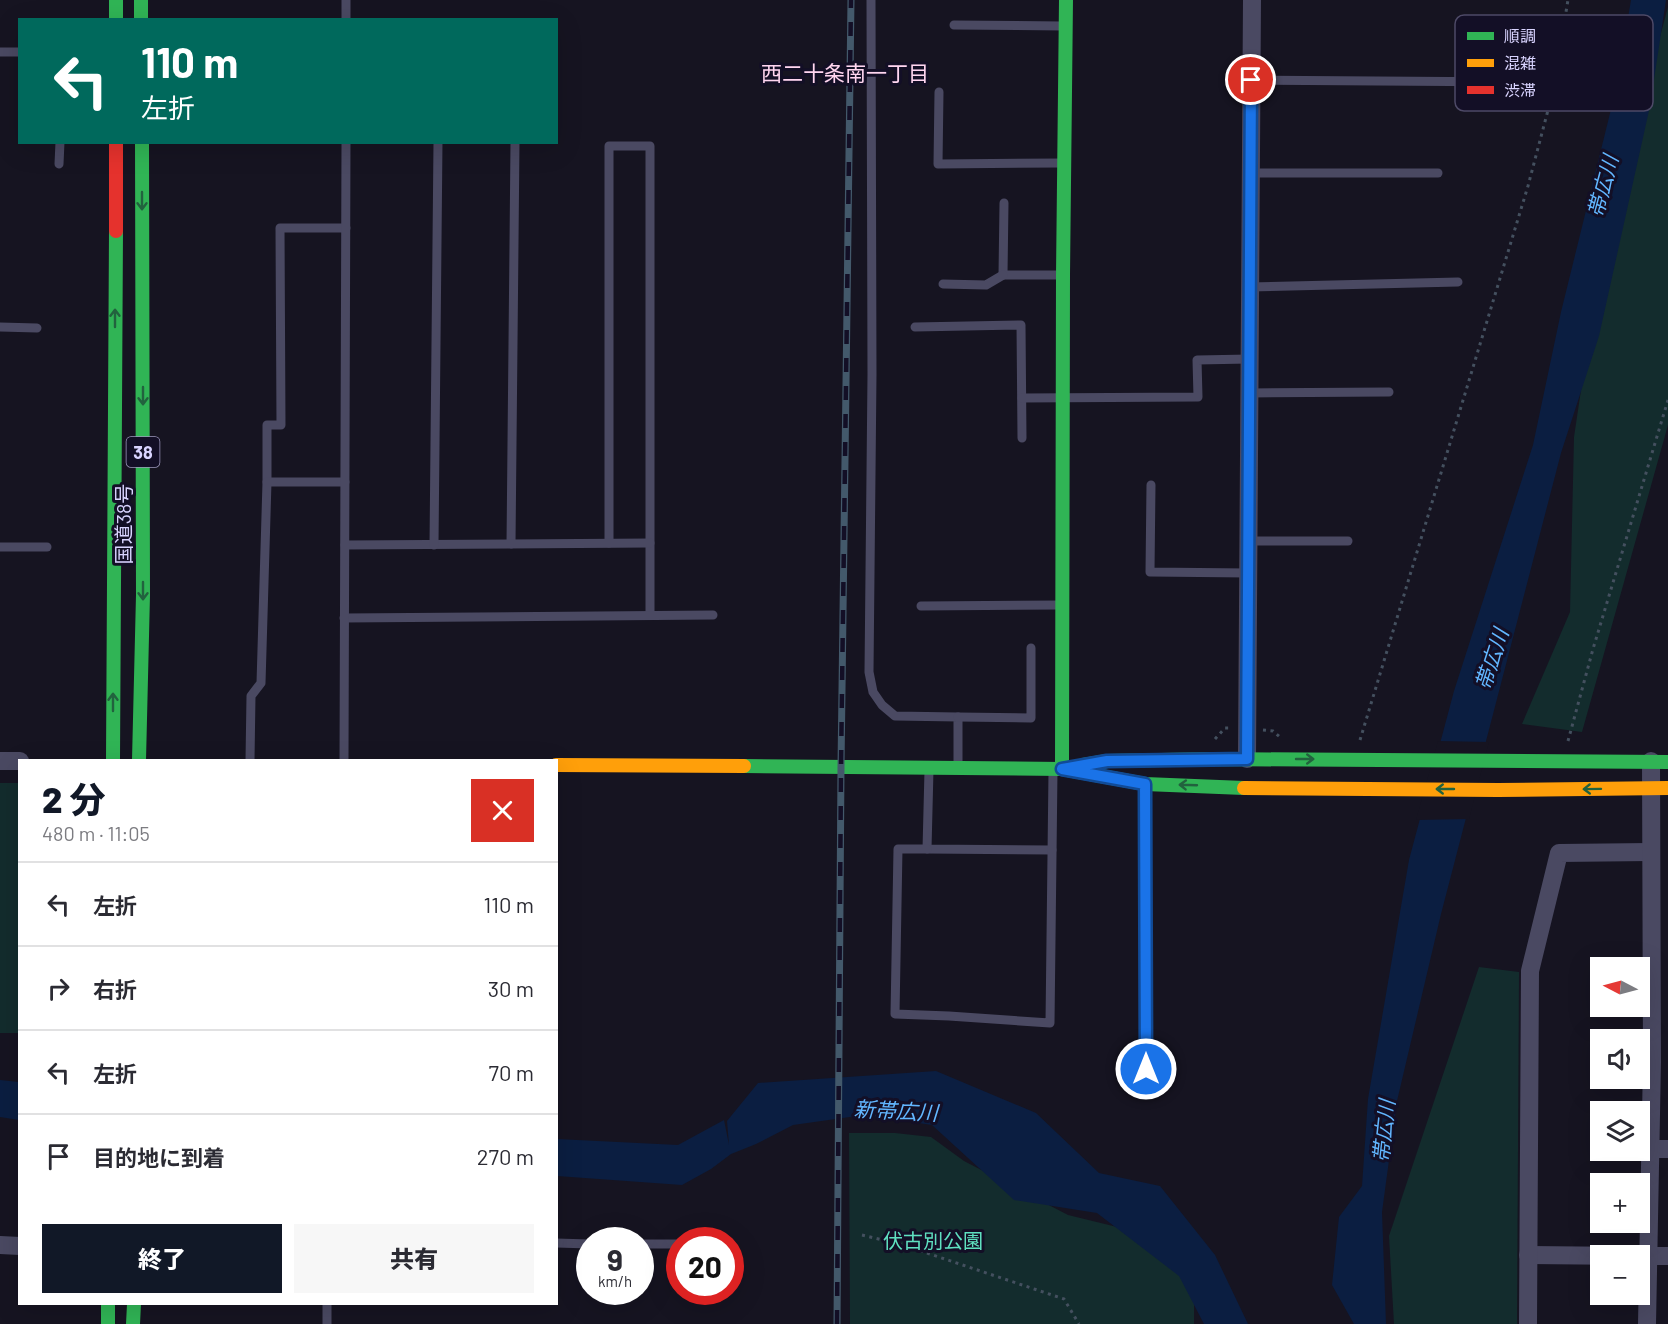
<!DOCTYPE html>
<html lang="ja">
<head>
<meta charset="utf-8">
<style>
	:root { --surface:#fff; --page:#f7f7f7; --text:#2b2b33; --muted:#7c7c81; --line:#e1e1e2; --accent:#111827 }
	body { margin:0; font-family:Barlow,"Noto Sans JP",sans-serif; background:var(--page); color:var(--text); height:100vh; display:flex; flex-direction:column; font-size:22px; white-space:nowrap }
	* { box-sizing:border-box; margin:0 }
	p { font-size:20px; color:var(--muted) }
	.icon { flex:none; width:33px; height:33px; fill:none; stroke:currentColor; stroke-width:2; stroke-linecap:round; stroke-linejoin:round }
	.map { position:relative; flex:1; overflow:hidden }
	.drawer { position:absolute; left:18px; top:759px; width:540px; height:546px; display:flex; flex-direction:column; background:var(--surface); border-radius:0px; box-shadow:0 6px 24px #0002 }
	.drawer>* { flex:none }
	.hud { position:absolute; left:18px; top:18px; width:540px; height:126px; border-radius:0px; box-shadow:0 6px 24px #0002; background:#00695c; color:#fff; overflow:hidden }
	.needle { width:39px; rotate:276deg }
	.tools { position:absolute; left:1590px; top:957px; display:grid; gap:12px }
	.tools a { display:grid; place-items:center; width:60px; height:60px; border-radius:0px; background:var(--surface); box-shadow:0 6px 24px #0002; font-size:30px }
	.speed { position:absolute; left:576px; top:1227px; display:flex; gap:12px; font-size:30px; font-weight:700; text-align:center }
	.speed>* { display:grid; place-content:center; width:78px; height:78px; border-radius:50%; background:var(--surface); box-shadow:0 6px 24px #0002; line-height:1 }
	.speed small { font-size:15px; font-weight:400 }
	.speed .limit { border:9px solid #d22; background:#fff; color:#111 }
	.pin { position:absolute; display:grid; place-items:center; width:51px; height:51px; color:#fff; margin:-26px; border:3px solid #fff; border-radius:50%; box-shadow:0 2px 6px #0007 }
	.me { position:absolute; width:66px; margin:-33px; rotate:0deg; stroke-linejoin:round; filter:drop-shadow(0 0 4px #0008) }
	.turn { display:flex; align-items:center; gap:21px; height:126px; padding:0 24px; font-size:27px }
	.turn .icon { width:78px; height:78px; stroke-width:2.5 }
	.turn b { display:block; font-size:42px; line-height:51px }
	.round { display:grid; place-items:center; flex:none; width:63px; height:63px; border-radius:0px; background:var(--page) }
	.headline { display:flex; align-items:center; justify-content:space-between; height:102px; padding:0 24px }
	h1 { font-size:36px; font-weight:800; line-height:45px; color:var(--accent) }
	.cta { display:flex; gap:12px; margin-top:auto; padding:12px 24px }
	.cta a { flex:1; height:69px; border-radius:0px; background:var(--accent); color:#fff; font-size:24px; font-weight:800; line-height:69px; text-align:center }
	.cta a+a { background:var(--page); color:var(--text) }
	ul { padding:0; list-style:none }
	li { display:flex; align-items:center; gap:18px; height:84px; padding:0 24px; border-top:2px solid var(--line) }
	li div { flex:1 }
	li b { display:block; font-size:22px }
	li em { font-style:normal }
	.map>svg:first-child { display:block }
	.green { fill:#132c2d }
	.water { fill:#0b1e41 }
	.pier { fill:#161421 }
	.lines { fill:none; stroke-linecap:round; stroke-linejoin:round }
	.path { stroke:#44505f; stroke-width:3; stroke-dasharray:3 4.5; stroke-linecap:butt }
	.lane { stroke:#4a4962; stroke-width:9 }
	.street { stroke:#4a4962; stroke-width:18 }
	.fast { stroke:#30b455; stroke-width:14 }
	.slow { stroke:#ff9f0a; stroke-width:14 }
	.jam { stroke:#e5322d; stroke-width:14 }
	.rail-casing { stroke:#43596b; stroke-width:7 }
	.rail { stroke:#130f26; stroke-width:4.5; stroke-dasharray:14; stroke-linecap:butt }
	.oneway { stroke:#22623e }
	.route-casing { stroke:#114b97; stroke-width:15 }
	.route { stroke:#1a73e8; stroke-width:10 }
	.labels { text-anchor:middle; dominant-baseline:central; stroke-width:6; stroke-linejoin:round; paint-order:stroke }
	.shield { fill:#130f26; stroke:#9e99be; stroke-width:1.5 }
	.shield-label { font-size:18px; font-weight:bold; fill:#d9d4ff }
	.street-label { font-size:20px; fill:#d9d4ff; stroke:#130f26 }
	.park-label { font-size:20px; fill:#5fe0c0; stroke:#130f26 }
	.neighbourhood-label { font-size:21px; fill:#ffd6f0; stroke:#130f26 }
	.water-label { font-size:21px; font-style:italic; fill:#62b6ff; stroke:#130f26 }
	.key { fill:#130f26; stroke:#4e4a67; stroke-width:1.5 }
	.key-label { font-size:16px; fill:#d9d4ff }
</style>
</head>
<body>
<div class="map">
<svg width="1668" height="1324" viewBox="0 0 1668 1324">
	<rect width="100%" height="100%" fill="#161421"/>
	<!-- green -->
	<g class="green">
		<path d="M1668,7v418l-86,307 -60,-8 48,-112 4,-175 16,-107 41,-186z"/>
		<rect x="0" y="783" width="19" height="250"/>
		<path d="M1479,967l40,5 -2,352h-123l-5,-88z"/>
		<path d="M849,1133h46l36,4 33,24 104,54 45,11 26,9 29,13 26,52v24h-344z"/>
	</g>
	<!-- water -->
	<g class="water">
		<path d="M1631,0h35l-16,106 -51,230 -38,117 -120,461 -44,187 -15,111 4,112h-32l-22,-39 7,-68 23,-31 6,-87 41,-239 45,-169 79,-246 28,-133 55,-223z"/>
		<path d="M936,1071l100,42 63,60 61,13 55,69 33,69h-44l-25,-48 -82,-63 -83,-13 -82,-75 -68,-10 -71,10 -37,19 -25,10 -20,15 -29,16 -125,-9v-37l121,6 46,-25 5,25 -2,-24 31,-38z"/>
		<path d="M0,1080l19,2v38l-19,-3z"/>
	</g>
	<!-- pier -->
	<path class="pier" d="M1438,741l51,1 -20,77 -53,1z"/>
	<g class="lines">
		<!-- path -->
		<g class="path">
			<path d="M1263,730l10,1 8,7"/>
			<path d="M1215,739l10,-11h5"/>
			<path d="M1360,740l168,-554 24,-91 16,-95"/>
			<path d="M1568,741l25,-92 75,-249"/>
			<path d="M862,1235l41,10 161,54 15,25"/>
		</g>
		<!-- lane -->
		<g class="lane">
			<path d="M871,0l1,374 -3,298 4,20 9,13 13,11 63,1v49"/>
			<path d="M346,20v-20"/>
			<path d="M954,25l109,1"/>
			<path d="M0,52h20"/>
			<path d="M1251,80l271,2"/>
			<path d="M939,92l-1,72 123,-1"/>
			<path d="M59,164l1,-22"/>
			<path d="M1251,173h187"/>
			<path d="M1004,203l-1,72h57"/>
			<path d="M943,284l43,1 17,-10"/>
			<path d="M1250,287l208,-5"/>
			<path d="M0,327l37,1"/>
			<path d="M915,327l106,-2 1,113"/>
			<path d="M1249,393l140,-1"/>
			<path d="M1022,398l176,-1 -1,-37 52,-1"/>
			<path d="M267,482v-57h14l-1,-197h66"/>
			<path d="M1151,485l-1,87 98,1"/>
			<path d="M1248,541h100"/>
			<path d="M609,543v-397h41v469"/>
			<path d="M511,544l4,-402"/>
			<path d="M345,545l305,-2"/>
			<path d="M434,545l4,-403"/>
			<path d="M0,547h47"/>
			<path d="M921,606l139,-1"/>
			<path d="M344,618l369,-3"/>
			<path d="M958,717l73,1v-70"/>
			<path d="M250,760l1,-64 10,-13 6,-201h78"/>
			<path d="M344,760l2,-618"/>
			<path d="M929,770l-2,79 125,1"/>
			<path d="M1145,786l1,283"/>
			<path d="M927,849h-29l-3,165 54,2 101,7 3,-252"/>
			<path d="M556,1243l34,1"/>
			<path d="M640,1244h40"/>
			<path d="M327,1324v-20"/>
		</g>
		<!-- street -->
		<g class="street">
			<path d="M1247,759l5,-759"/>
			<path d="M0,761h20"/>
			<path d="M1649,1149h19"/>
			<path d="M0,1245l20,1"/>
			<path d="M1528,1255l105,1"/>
			<path d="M1640,1256h28"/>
			<path d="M1528,1324l2,-353 29,-118 91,-1"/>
			<path d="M1647,1324l5,-262 -1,-301"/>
		</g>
		<!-- fast -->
		<g class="fast">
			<path d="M116,0v20"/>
			<path d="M141,0v20"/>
			<path d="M113,760l3,-529"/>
			<path d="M139,760l4,-165 -1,-453"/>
			<path d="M1083,765l24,-4 108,-2 453,3"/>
			<path d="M744,766l318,3 83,15 99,4"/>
			<path d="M1062,769l1,-494 3,-275"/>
			<path d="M108,1304v20"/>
			<path d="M133,1324l1,-20"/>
		</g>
		<!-- slow -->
		<g class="slow">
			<path d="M556,765l188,1"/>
			<path d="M1244,788l254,2 170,-2"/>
		</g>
		<!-- jam -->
		<path class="jam" d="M116,231v-89"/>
		<!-- rail casing -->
		<g class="rail-casing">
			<path id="rail" d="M837,1324l4,-557 10,-767"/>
		</g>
		<!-- rail -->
		<use href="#rail" class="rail"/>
	</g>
	<!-- one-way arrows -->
	<defs><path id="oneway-shaft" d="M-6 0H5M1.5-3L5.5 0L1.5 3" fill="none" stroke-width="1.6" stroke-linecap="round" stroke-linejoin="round" transform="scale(1.5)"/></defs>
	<g class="oneway">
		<use href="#oneway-shaft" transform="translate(142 201) rotate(90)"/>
		<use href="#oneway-shaft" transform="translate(115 318) rotate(-90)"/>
		<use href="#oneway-shaft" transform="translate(143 396) rotate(90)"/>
		<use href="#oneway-shaft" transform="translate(143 591) rotate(90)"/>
		<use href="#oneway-shaft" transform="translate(113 702) rotate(-90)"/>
		<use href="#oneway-shaft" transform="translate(1305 759)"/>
		<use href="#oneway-shaft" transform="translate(1188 785) rotate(-178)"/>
		<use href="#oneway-shaft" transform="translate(1445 789) rotate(-180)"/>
		<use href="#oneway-shaft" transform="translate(1592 789) rotate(179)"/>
	</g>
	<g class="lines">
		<!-- route casing -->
		<g class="route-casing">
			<path id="route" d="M1146,1069l-1,-285 -83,-15 45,-8 140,-2 4,-679"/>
		</g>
		<!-- route -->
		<use href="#route" class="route"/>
	</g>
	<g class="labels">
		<!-- shield labels -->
		<rect class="shield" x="126.5" y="437" width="33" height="30" rx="4.5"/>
		<g class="shield-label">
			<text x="143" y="452">38</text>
		</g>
		<!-- street labels -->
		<g class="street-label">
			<text transform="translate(123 524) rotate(-90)">国道38号</text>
		</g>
		<!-- park labels -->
		<g class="park-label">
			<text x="933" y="1240">伏古別公園</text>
		</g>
		<!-- neighbourhood labels -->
		<g class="neighbourhood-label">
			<text x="845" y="72">西二十条南一丁目</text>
		</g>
		<!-- water labels -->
		<g class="water-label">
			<text transform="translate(1602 186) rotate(-75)">帯広川</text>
			<text transform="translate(1491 659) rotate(-72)">帯広川</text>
			<text transform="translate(896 1110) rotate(3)">新帯広川</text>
			<text transform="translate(1383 1131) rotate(-84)">帯広川</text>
		</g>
	</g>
	<!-- legend -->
	<rect x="1455" y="15" width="198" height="96" rx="9" class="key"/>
	<rect x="1467" y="32" width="27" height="8" fill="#30b455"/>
	<rect x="1467" y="59" width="27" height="8" fill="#ff9f0a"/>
	<rect x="1467" y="86" width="27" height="8" fill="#e5322d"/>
	<g class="key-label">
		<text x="1504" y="42">順調</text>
		<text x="1504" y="69">混雑</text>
		<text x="1504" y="96">渋滞</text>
	</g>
</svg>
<div class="tools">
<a><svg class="needle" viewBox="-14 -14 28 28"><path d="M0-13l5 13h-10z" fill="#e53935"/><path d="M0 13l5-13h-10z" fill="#7c7c81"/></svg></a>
<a><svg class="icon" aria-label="sound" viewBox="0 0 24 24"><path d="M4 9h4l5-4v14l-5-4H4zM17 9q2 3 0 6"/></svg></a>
<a><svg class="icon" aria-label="layers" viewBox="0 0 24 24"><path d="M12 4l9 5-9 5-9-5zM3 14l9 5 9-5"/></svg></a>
<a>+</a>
<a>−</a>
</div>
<div class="speed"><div>9<small>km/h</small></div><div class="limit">20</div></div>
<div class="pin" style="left:1251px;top:80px;background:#d93025"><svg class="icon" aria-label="arrive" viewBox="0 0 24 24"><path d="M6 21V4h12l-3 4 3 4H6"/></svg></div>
<svg class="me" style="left:1146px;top:1069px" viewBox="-20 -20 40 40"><circle r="17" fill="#1a73e8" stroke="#fff" stroke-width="3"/><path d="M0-11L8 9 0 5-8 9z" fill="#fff"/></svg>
<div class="hud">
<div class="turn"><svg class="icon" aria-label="left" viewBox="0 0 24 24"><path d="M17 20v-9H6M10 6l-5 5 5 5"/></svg><div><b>110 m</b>左折</div></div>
</div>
<section class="drawer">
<div class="headline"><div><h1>2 分</h1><p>480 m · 11:05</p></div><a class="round" style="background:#d93025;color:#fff"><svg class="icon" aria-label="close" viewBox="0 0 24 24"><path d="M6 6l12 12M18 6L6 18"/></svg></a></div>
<ul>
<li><svg class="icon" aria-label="left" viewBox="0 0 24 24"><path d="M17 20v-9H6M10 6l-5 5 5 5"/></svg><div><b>左折</b></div><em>110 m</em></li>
<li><svg class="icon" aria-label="right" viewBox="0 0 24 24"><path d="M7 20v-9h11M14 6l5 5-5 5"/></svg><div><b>右折</b></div><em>30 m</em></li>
<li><svg class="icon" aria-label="left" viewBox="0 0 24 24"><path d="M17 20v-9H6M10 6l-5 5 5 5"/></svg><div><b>左折</b></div><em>70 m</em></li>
<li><svg class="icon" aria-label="arrive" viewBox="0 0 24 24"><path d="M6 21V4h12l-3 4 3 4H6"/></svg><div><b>目的地に到着</b></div><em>270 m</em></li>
</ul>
<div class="cta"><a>終了</a><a>共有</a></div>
</section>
</div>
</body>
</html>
